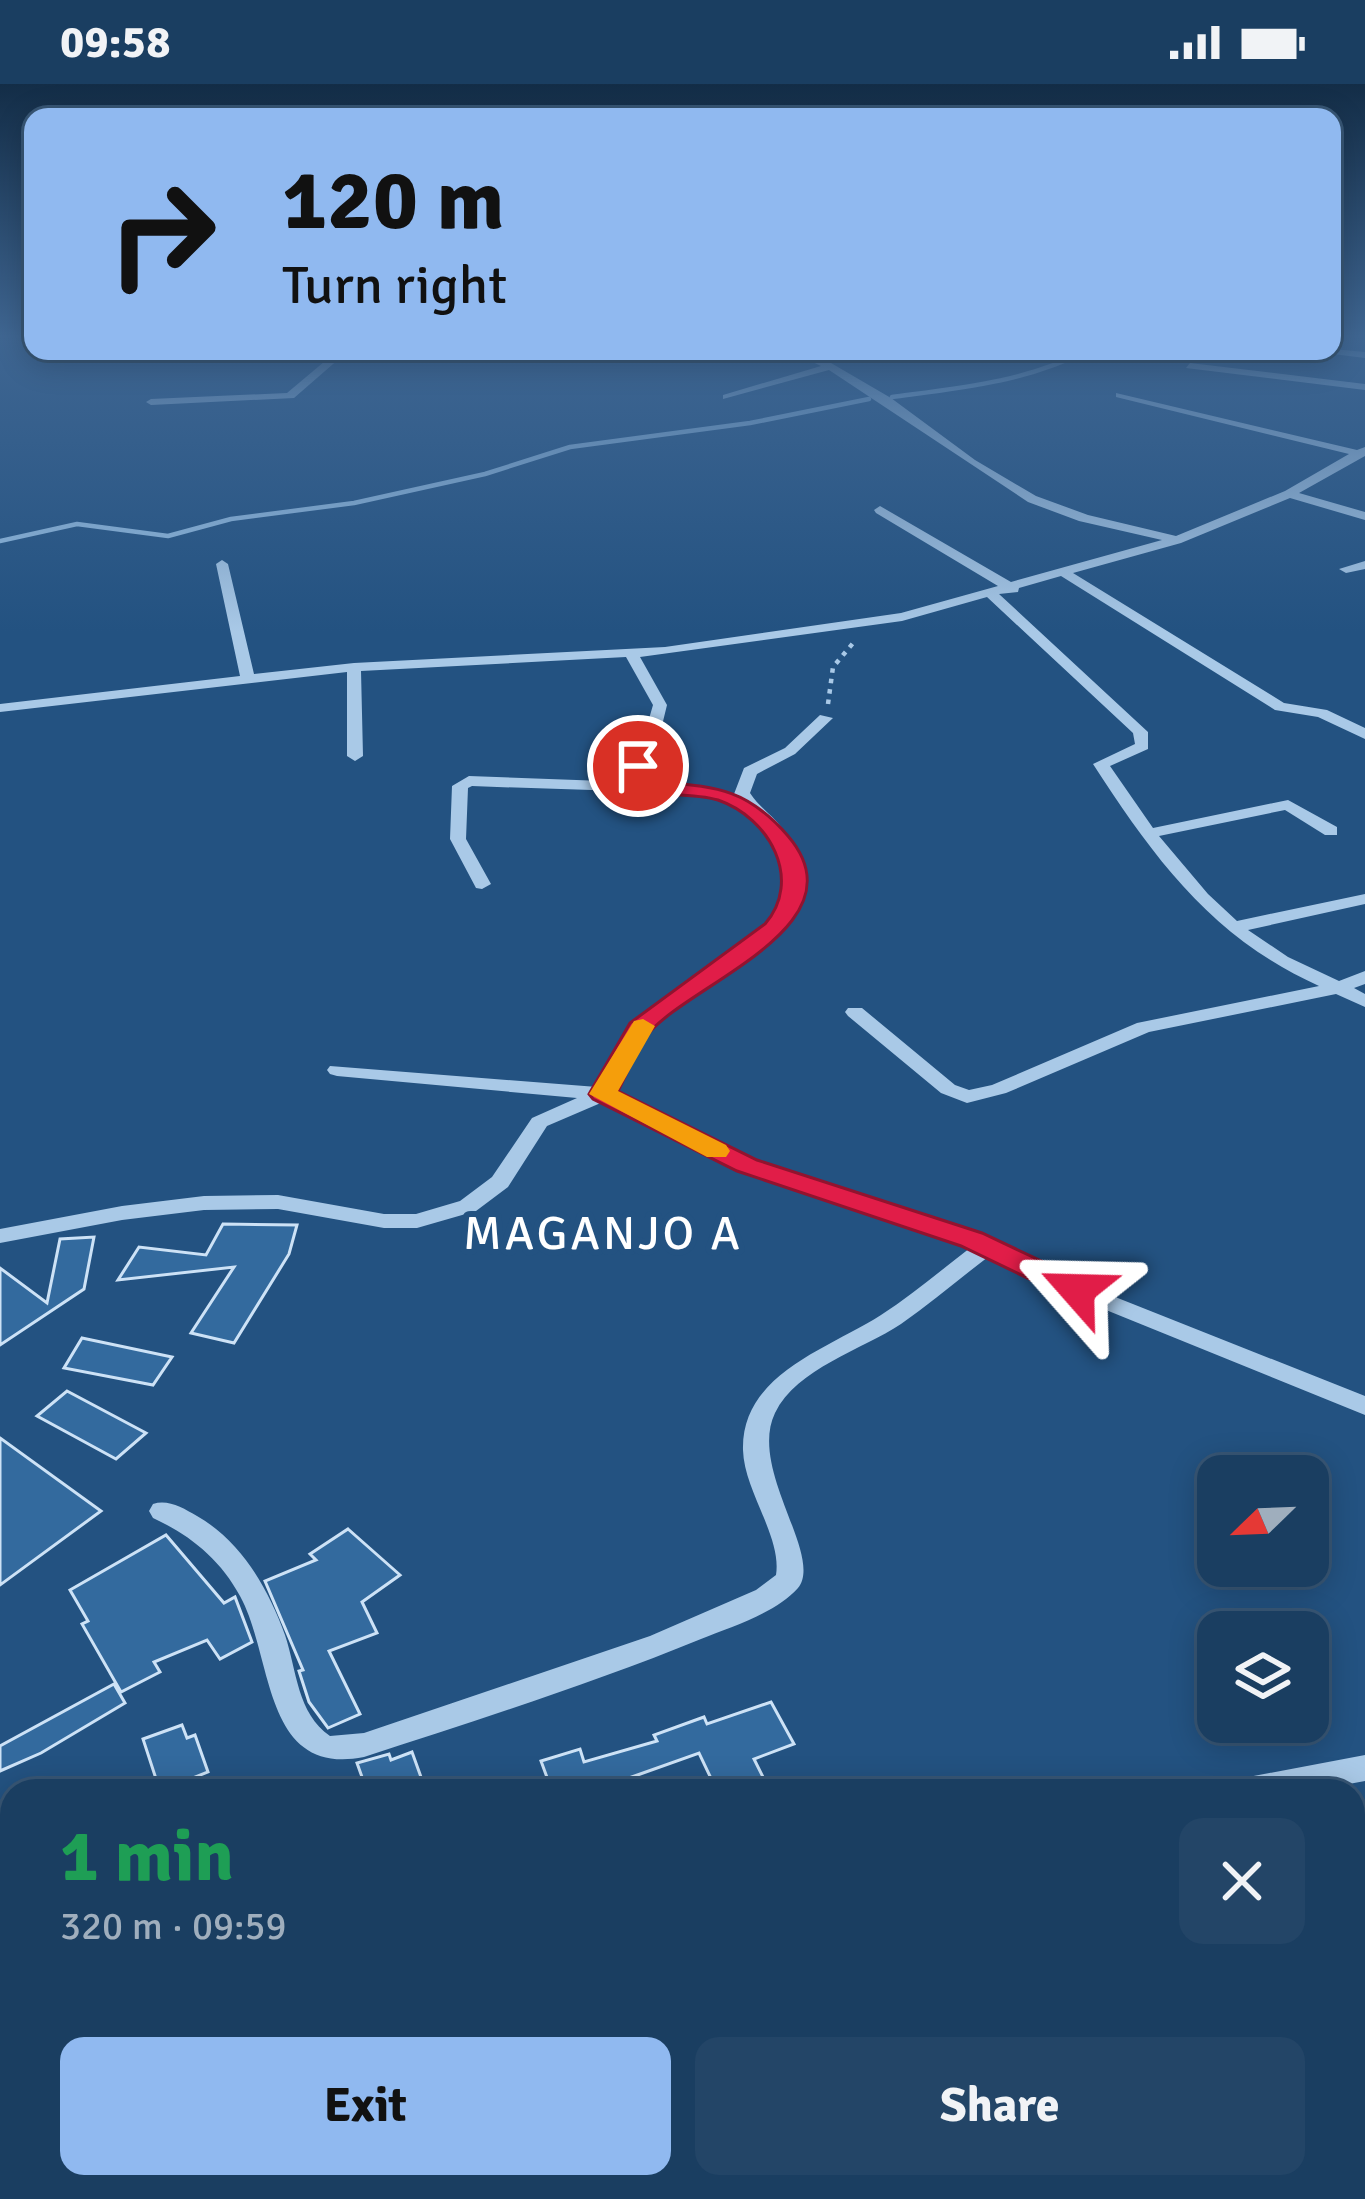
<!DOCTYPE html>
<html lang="en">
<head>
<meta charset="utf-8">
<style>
	:root { --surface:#1a3e61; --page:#234567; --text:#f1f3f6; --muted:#9faebd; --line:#385776; --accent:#90b9f0 }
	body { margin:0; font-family:Signika,sans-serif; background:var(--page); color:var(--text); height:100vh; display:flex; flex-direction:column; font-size:45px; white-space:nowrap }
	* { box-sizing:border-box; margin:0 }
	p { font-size:39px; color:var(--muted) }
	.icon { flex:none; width:66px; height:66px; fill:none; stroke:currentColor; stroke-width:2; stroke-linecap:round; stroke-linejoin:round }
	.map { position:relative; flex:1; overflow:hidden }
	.drawer { position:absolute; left:0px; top:1695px; width:1365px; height:420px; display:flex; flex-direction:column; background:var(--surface); border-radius:36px 36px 0 0; box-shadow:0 6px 30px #0003,0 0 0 3px var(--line) }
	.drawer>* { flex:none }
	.banner { position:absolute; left:24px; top:24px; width:1317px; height:252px; border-radius:24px; box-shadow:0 6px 30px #0003,0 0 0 3px var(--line); background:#90b9f0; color:#111; overflow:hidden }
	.needle { width:78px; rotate:247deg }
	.tools { position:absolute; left:1197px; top:1371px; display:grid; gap:24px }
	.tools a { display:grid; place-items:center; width:132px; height:132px; border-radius:24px; background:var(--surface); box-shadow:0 6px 30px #0003,0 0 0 3px var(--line); font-size:60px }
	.pin { position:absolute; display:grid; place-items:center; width:102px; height:102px; color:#fff; margin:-51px; border:6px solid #fff; border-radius:50%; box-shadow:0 3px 12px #0007 }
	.me { position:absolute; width:132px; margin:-66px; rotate:295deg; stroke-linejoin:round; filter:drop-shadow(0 0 9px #0008) }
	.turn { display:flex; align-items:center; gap:42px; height:252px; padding:0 60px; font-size:54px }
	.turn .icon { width:156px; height:156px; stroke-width:2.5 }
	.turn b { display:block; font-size:84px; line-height:102px }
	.round { display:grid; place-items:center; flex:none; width:126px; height:126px; border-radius:24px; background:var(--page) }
	.summary { display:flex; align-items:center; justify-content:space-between; height:204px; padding:0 60px }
	h1 { font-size:72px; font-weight:700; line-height:90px; color:#1e9e55 }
	.primary-button { display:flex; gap:24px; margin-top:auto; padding:24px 60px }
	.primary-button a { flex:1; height:138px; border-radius:24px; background:var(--accent); color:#111; font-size:48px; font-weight:700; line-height:138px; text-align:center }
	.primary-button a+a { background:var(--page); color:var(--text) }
	.status { display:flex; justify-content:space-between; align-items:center; height:84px; padding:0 60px; background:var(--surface); direction:ltr }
	.status svg { height:33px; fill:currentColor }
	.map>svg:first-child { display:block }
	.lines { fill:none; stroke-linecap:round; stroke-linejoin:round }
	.stream { stroke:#9dc5e8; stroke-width:4.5 }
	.building { fill:#336a9e; stroke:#cde2f6; stroke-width:3 }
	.path { stroke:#a9c9e7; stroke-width:4.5; stroke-dasharray:4.5 6; stroke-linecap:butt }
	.minor { fill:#a9c9e7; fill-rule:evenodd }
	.route { fill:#e11d48; stroke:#92132f; stroke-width:3 }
	.slow { fill:#f59e0b }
	.labels { text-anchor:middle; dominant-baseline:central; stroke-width:12; stroke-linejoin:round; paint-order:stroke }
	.quarter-label { font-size:48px; letter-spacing:3px; fill:#fff; stroke:#235281 }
</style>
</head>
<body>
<div class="status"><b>09:58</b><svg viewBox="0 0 49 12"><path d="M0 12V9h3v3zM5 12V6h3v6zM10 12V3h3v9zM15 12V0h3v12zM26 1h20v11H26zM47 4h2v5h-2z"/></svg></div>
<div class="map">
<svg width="1365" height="2115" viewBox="0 0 1365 2115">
	<rect width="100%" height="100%" fill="#235281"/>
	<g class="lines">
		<!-- stream -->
		<g class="stream">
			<path d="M892,313c68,-9 133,-15 194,-46"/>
			<path d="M0,457l77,-17 91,12 63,-17 123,-16 131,-29 85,-27 180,-24 119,-24"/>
		</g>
	</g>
	<!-- building -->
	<g class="building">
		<path d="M223,1140l74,1 -8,29 -55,89 -43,-10 43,-66 -116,13 21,-33 67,8z"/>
		<path d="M94,1153l-10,52 -84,56v-77l47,35 13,-64z"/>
		<path d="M82,1254l90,19 -19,28 -89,-17z"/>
		<path d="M67,1307l79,42 -30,26 -79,-43z"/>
		<path d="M0,1354l101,73 -101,74z"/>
		<path d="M348,1445l52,46 -38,27 15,31 -48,18 31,63 -32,14 -19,-26 -10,-31 4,-1 -38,-89 51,-21 -6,-6z"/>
		<path d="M166,1451l58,68 11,-6 17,45 -32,17 -13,-19 -53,22 6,10 -39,20 -39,-68 6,-3 -18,-31z"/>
		<path d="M114,1600l11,19 -84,50 -41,18v-25z"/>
		<path d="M771,1618l23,42 -40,15 16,32h-53l-18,-38 -70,25 5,13h-82l-11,-30 39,-12 4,13 73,-21 -3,-6 50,-18 3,7z"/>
		<path d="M182,1641l5,13 8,-3 13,37 -48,19 -17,-52z"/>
		<path d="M412,1668l14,39h-59l-10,-28 32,-9 2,6z"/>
	</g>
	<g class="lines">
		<!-- path -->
		<path class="path" d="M828,620l5,-37 21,-25"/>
		<!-- minor -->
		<g class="minor">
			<path d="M1332,265l33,3v6l-56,-7z"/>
			<path d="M337,267h11l-54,47 -143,7 -5,-3 5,-3 136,-6z"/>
			<path d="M789,267c13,0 21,7 33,8 14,1 30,-8 45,-8l-36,12 60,35 84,62 61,36 52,19 88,21 109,-45 64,-37 -233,-57v-4l241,57 8,-3v9l-66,37 66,19v8l-75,-22 -109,45 -108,30 211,130 43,7 38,18v11l-47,-22 -43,-7 -214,-134 -42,12 -1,4 -19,2 149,138v17l-38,17 43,62 135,-28 49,27v8h-12l-40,-25 -126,26 49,58 29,27 128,-27v10l-117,26 40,27 51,24 26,-10v13l-11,4 11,6v13l-29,-13 -187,38 -143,61 -39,10 -26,-10 -93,-77 -3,-4 3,-4h14l93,77 14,5 23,-5 145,-62 182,-37c-107,-48 -165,-128 -226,-222l42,-20 -2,-11 -146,-136 -85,24 -262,36 27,48 -11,45 -13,24 5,9 58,4 28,7 10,-26 41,-20 35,-33 13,3 -38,36 -38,20 -7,19c9,14 22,22 32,35 27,35 20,72 -3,106l-132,98 -33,60 141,69 224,74 106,50 280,111v19l-296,-120 -81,-38c-29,22 -57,46 -87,67 -39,26 -104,44 -126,89 -27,56 49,143 23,175 -22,25 -67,39 -97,51 -110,45 -224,81 -337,118 -102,20 -90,-99 -124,-161 -20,-37 -50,-61 -87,-78l-4,-7 4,-7c15,-5 30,4 44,12 44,25 71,72 88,119 12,36 12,78 45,101l34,-3 286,-97 106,-46 20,-15c6,-38 -32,-84 -33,-125 -2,-76 85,-101 138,-135 31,-20 59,-44 89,-67l-231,-77 -136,-69 -56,24 -39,61 -32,24 -59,17h-33l-106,-19 -74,1 -82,10 -122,23v-14l122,-23 82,-10 74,-1 106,19h32l44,-13 32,-24 40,-59 45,-20 -240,-22 -7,-2 -3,-4 3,-4 267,21 35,-62 134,-99c15,-22 21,-44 14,-70 -8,-27 -31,-46 -58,-56 -28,-10 -62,-8 -92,-9 -53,-1 -105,-3 -158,-5l-4,2 -2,51 25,45 -9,5 -6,-1 -26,-49 2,-53 17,-10 162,6 -4,-8 13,-24 13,-45 -27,-48 -265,14 2,85 -8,5 -8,-5v-84l-347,40v-8l240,-28 -24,-112 6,-4 6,4 26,110 100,-11 311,-16 236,-34 97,-27 -122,-73 -2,-3 6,-4 131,76 151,-42 -83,-19 -51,-19 -199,-132 -106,29v-4l98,-29z"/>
			<path d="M1190,279l175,21v6l-179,-22z"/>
			<path d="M1365,477v8l-19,4 -7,-4z"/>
			<path d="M1365,1671v26l-54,10h-83l4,-9 11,-4z"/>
		</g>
	</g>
	<!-- sky -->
	<linearGradient id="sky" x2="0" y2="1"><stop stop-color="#132d47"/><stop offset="0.46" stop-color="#3f6692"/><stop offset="1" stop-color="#3f6692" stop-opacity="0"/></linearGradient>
	<rect width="1365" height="548" fill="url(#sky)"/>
	<!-- route -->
	<path class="route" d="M638,676l11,6v15c63,6 95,4 139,55 77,90 -98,147 -140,198 -12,16 -21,39 -30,57l139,69 225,73 106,50 4,7 -4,7h-21l-106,-51 -224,-75 -144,-72 -4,-5 41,-71 135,-99c38,-44 5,-106 -47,-124 -26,-8 -57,-3 -84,-9l-9,-17 6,-12z"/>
	<!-- slow -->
	<path class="slow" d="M643,935l12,7 -37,65 108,54 4,6 -4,6h-19l-118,-63 45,-73z"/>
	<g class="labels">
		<!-- quarter labels -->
		<g class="quarter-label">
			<text x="603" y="1149">MAGANJO A</text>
		</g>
	</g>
</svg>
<div class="tools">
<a><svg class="needle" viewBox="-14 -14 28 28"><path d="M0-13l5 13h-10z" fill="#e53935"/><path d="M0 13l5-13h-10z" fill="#9faebd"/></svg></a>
<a><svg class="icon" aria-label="layers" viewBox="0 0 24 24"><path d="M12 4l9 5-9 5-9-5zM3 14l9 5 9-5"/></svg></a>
</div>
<div class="pin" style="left:638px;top:682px;background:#d93025"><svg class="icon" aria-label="arrive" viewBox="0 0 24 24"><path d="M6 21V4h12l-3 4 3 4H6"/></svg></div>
<svg class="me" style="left:1077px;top:1206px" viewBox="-20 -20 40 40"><path d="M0-17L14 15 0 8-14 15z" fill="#e11d48" stroke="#fff" stroke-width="4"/></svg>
<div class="banner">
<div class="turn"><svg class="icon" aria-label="right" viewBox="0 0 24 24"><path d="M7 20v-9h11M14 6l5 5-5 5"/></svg><div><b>120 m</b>Turn right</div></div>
</div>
<section class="drawer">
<div class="summary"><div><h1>1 min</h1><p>320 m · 09:59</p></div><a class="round"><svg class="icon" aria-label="close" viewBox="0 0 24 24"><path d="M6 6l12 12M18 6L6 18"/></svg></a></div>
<div class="primary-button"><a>Exit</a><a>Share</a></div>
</section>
</div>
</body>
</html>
